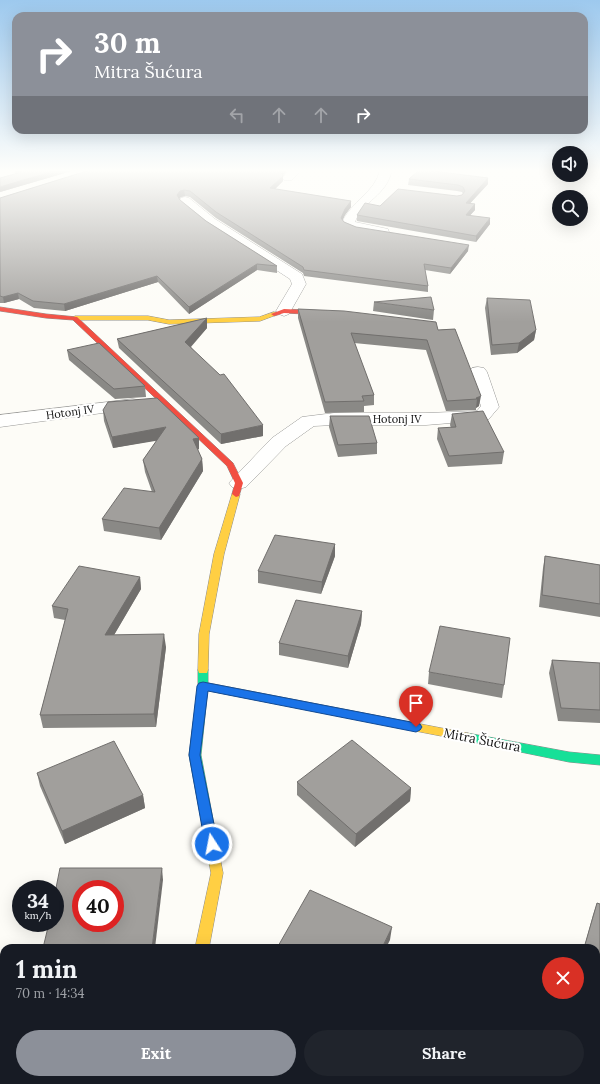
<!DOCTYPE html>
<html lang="en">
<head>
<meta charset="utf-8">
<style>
	:root { --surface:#171b24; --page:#20242c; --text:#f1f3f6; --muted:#9ea1a6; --accent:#8c9099 }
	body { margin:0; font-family:Lora,serif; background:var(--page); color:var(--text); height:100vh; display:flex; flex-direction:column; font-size:15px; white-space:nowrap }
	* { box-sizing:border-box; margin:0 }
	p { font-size:13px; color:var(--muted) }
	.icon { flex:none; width:22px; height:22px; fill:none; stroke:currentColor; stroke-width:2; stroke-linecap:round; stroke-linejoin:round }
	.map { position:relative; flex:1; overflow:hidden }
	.side { position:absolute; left:0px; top:944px; width:600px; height:140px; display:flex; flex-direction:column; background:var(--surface); border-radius:12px 12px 0 0; box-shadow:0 4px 16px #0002 }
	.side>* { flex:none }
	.hud { position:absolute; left:12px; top:12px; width:576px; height:122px; border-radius:12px; box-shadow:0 4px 16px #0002; background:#8c9099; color:#fff; overflow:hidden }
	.buttons { position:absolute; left:552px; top:146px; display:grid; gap:8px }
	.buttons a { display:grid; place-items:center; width:36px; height:36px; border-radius:50%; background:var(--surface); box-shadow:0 4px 16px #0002; font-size:20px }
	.speed { position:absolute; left:12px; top:880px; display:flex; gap:8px; font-size:20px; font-weight:700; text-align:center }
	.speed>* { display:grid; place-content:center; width:52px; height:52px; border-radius:50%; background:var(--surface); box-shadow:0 4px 16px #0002; line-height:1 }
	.speed small { font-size:10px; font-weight:400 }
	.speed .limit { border:6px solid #d22; background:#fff; color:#111 }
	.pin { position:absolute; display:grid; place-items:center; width:34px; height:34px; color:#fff; margin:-41px -17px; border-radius:50% 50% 50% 0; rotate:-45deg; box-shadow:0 0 4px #0007 }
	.pin .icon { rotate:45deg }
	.me { position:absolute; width:44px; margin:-22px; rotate:349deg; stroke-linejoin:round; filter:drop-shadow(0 0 3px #0008) }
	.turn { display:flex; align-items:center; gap:14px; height:84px; padding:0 16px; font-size:18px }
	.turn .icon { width:52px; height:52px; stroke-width:2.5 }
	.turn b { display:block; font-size:28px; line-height:34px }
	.lanes { display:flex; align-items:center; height:38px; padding:0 16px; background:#0003; justify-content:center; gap:20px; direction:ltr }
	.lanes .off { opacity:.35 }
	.round { display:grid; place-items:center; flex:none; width:42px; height:42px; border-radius:21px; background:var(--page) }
	.overview { display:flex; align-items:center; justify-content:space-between; height:68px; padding:0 16px }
	h1 { font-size:24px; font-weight:700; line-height:30px }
	.cta { display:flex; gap:8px; margin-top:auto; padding:8px 16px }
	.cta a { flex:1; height:46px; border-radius:24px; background:var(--accent); color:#fff; font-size:16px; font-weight:700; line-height:46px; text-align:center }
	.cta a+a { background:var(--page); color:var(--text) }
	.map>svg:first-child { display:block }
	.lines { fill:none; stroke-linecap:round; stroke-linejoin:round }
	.street-casing { stroke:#979795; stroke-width:1 }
	.fast-casing { stroke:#8e8d8b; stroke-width:1 }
	.slow-casing { stroke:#8e8d8b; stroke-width:1 }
	.jam-casing { stroke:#8e8d8b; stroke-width:1 }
	.street { fill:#fffffe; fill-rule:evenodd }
	.fast { fill:#16e098; fill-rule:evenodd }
	.slow { fill:#ffcf43; fill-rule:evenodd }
	.jam { fill:#f24e42; fill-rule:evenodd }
	.wall { fill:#8a8986 }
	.shaded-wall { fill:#716f6d }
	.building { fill:#a19f9c; stroke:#716f6d; fill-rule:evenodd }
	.route { fill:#1a73e8; stroke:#114b97 }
	.labels { text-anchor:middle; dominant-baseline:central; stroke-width:4; stroke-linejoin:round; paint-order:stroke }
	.street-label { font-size:11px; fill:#111; stroke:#fff }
	.near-street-label { font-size:13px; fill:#111; stroke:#fff }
</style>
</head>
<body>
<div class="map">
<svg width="600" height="1084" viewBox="0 0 600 1084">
	<rect width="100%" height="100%" fill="#fdfcf7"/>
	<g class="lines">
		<!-- street casing -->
		<g class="street-casing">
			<g id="street">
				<path d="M290,170h12l-10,10h-8l-2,-2z"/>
				<path d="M380,170h12c-6,27 -29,30 -37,52l33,7 1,3 -1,3 -5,1c-12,-2 -34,-2 -41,-13 9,-22 33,-30 38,-53z"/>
				<path d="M185,197l4,1 26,21 87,55 4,10 -17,30 -5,2 -5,-2 -3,-3 16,-27 -2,-5 -83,-54 -26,-21 -2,-3 2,-3z"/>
				<path d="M478,367l6,1 3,4 12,35 -11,13 -62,5h-92l-20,1 -28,20 -40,41 -7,2 -7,-2 -3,-4 43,-45 30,-21 32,-4h92l51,-2 4,-5 -12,-34 3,-4z"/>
				<path d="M133,399l6,1 3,4 -3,4 -139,19v-12z"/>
				<path d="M73,1080h75l-2,4h-75z"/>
			</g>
		</g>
		<!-- fast casing -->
		<g class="fast-casing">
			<g id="fast">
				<path d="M203,666l4,1 1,3v16l-7,69 20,107 -1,4 -5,2 -5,-2 -1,-4 -20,-107 9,-69v-16l1,-3z"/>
				<path d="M467,733l102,19 31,3v10l-31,-3 -102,-21 -4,-1 -2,-3 2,-3z"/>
			</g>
		</g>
		<!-- slow casing -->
		<g class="slow-casing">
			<g id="slow">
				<path d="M274,312l2,1v2l-16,6 -91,3 -21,-4h-73l-3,-2 3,-2h73l21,4 90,-3z"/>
				<path d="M236,491l4,3 -16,60 -15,80 -1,36 -1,3h-8l-1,-3 1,-36 15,-80 18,-60z"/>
				<path d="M203,682l264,51 4,1 2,3 -2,3 -4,1 -268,-52 -1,-3 1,-3z"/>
				<path d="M215,856l5,2 3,15 -14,75h-14l16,-75 -2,-11 1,-4z"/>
			</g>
		</g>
		<!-- jam casing -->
		<g class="jam-casing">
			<g id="jam">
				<path d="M0,307l46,7 31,3 156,146 10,20 -4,13 -3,1 -4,-3 3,-11 -8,-17 -154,-146 -27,-2 -46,-7z"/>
				<path d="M284,309l43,2 3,2 -3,2 -43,-2 -10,3 -3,-2z"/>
			</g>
		</g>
		<!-- street -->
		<use href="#street" class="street"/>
		<!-- fast -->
		<use href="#fast" class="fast"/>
		<!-- slow -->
		<use href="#slow" class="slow"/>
		<!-- jam -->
		<use href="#jam" class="jam"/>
	</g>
	<!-- wall -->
	<g class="wall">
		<path d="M14,170h61l-75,22 15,-18z"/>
		<path d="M90,170h198l-5,5v6l-8,8 76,12v6l-6,8 -3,5 2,2 12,5 112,24 -18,23 -25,-4 3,16v6l-124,-16 -1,-3 -87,-55 -26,-21 -5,-1 -4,1 -2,1 1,2 26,21 71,45v7l-20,-3 -68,44 -31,-32 -93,29 -31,-3 -15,-9 -15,4h-4v-105z"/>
		<path d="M488,178v6l-18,19 5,1v6l-5,5 20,9 -14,18 -119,-21v-6l23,-9 77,-10 5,-1 1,-1 -1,-2 -5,-1 -49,-6 1,-6z"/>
		<path d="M487,298l49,32 -2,10 -17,13 -26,2 -6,-47z"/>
		<path d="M374,302l60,8 -1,10 -60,-9z"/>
		<path d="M298,309l140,21 17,-1 24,77 -3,2v2l-30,1 -20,-61 -72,-7 20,52v10l-10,1v6l-39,1 -27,-95z"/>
		<path d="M207,318v10l-16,19 72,89 -42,8 -102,-96 -2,-9z"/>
		<path d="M67,350l78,36 1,11 -31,2 -46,-39z"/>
		<path d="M103,410l96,28v11l-2,1 5,9 1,12 -42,69 -57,-9 -2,-12 50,-27 -7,-20 -2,-12 14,-20 -44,8 -9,-27z"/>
		<path d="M452,414l52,38 -2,12 -54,3 -11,-28 1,-11h13l-1,-3z"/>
		<path d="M330,416l47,27v11l-39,3 -9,-30z"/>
		<path d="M335,544v12l-14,38 -63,-11v-12z"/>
		<path d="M545,556l55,9v52l-61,-10 4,-39z"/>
		<path d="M140,577l1,12 -27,46 52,12 -10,80 -113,1 -3,-13 25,-95 -11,-2 -2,-12z"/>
		<path d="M362,611l-1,13 -13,44 -69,-13v-12z"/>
		<path d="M552,660l48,3v60l-42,-2 -9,-48z"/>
		<path d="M429,672l75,13 -2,13 -74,-14z"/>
		<path d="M37,773l106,22 2,13 -80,36 -25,-58z"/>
		<path d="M297,782l114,6 -1,13 -55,46 -58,-52z"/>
		<path d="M597,903l3,1v90l-4,-2v-44h-12l9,-33z"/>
	</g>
	<!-- shaded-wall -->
	<g class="shaded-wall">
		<path d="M57,170h18l-75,22v-5z"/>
		<path d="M282,170h6l-7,7v-5z"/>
		<path d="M283,176v5l-13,13v-6z"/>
		<path d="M488,178v6l-22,24v-5z"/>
		<path d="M184,190l1,6 -4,1 -3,3 -1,-5 3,-4z"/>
		<path d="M351,201v6l-6,8 -4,9v-6l4,-9z"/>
		<path d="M475,204v6l-10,11 1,-6z"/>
		<path d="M490,218v6l-14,18v-6z"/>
		<path d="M469,245l-1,6 -18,23 1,-6z"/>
		<path d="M257,264v6l-68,44v-7z"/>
		<path d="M157,276l1,6 -93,29 -1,-7z"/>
		<path d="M18,293l1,6 -15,4 -1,-6z"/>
		<path d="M207,318v10l-21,24 -1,-10z"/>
		<path d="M536,330l-2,10 -17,13 2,-10z"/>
		<path d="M481,396l-2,10 -3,2 1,-9 -1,-1z"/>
		<path d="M263,425v11l-42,8v-10z"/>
		<path d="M166,427l1,12 -54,9 -1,-11z"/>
		<path d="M199,438v11l-5,1 -1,-11z"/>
		<path d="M202,459l1,12 -42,69 -2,-12z"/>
		<path d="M335,544v12l-14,38 1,-12z"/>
		<path d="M140,577l1,12 -34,58 -2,-12z"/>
		<path d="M362,611l-1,13 -13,44v-12z"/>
		<path d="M164,634l2,13 -10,80 -2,-13z"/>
		<path d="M411,788l-1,13 -55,46 1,-13z"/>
		<path d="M143,795l2,13 -80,36 -3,-13z"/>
		<path d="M162,868l1,12 -8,68h-3z"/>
		<path d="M392,927l-2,13 -4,8h-4z"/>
	</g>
	<!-- building -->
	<g class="building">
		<path d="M16,170h41l-57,17v-9l22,-6z"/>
		<path d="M90,170h192l-1,2 2,4 -13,12 81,13 -6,8 -4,9 3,4 12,5 113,18 -18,23 -27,-4 4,22 -124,-16 -1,-3 -87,-55 -26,-21 -6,-1 -4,1 -3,4 3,5 26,21 71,45 -20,-2 -68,43 -32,-31 -93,28 -31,-3 -15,-8 -15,4 -3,-1v-98z"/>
		<path d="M419,170h7l62,8 -22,25 9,1 -9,11 24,3 -14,18 -119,-21 8,-12 15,3 18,-17 59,7 5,-1 3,-4 -2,-4 -5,-2 -49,-6z"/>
		<path d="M431,297l3,13 -60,-8z"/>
		<path d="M487,298l43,2 6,30 -17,13 -27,2z"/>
		<path d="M298,309l46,2 92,11 2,8 17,-1 26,67 -5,2 1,1 -30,2 -20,-61 -76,-7 23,62 -12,1 2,5 -39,1z"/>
		<path d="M207,318l-22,24 35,33 4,-1 39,51 -42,9 -104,-95z"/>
		<path d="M99,343l46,43 -31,3 -47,-39z"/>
		<path d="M157,398l42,40 -6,1 9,20 -43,69 -57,-9 22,-31 31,4 -12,-32 23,-33 -54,10 -9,-27 5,-8z"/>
		<path d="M483,411l21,41 -55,4 -11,-28 18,-1 -4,-13z"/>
		<path d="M330,416h39l8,27 -39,2z"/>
		<path d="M275,535l60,9 -13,38 -64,-11z"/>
		<path d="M545,556l55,9v39l-58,-9z"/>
		<path d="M79,566l61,11 -35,58 59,-1 -10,80 -114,1 28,-106 -16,-3z"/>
		<path d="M296,600l66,11 -14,45 -69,-13z"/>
		<path d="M440,626l70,12 -6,47 -75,-13z"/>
		<path d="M552,660l48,3v47l-39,-2z"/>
		<path d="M352,740l59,48 -55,46 -59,-52z"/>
		<path d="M114,741l29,54 -81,36 -25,-58z"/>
		<path d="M60,868h102l-10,80h-109l6,-25h6v-30zM81,889h34v34h-34z"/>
		<path d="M310,890l82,37 -10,21h-105z"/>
		<path d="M597,903l3,1v76l-4,-2v-30h-12z"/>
		<path d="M455,1080h115l-1,4h-116z"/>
	</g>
	<!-- sky -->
	<linearGradient id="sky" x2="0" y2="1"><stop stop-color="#9dc9ee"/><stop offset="0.53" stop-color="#fefefb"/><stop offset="1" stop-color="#fefefb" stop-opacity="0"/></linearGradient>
	<rect width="600" height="322" fill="url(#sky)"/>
	<!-- route -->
	<path class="route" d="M203,682l213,41 4,1 2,3 -2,3 -4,2 -208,-41 -8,64 18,89 -2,4 -4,1 -5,-1 -2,-4 -16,-89 8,-69 2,-3z"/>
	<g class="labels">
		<!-- street labels -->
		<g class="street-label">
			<text transform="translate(70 412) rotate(-8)">Hotonj IV</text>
			<text x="397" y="419">Hotonj IV</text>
		</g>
		<!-- near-street labels -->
		<g class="near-street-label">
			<text transform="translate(482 740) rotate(11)">Mitra Šućura</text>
		</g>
	</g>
</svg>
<div class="buttons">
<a><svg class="icon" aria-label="sound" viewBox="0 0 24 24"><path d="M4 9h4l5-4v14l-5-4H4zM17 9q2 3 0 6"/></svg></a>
<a><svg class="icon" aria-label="search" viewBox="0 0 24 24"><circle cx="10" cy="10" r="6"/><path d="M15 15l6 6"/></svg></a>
</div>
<div class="speed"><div>34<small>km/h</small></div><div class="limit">40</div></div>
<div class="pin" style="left:416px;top:727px;background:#d93025"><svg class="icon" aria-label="arrive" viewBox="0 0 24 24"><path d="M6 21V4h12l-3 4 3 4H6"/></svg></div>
<svg class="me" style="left:212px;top:844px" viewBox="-20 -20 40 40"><circle r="17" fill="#1a73e8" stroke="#fff" stroke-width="3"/><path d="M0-11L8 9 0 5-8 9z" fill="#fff"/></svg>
<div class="hud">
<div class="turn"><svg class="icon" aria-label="right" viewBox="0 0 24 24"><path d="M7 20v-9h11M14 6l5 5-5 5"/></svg><div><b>30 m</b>Mitra Šućura</div></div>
<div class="lanes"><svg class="icon off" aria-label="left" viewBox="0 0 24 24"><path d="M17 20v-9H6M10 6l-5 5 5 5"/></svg><svg class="icon off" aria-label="ahead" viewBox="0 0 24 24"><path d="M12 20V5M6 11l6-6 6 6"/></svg><svg class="icon off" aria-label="ahead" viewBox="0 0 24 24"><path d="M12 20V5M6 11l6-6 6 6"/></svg><svg class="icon" aria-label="right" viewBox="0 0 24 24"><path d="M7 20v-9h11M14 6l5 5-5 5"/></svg></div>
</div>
<section class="side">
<div class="overview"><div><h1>1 min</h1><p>70 m · 14:34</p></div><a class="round" style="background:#d93025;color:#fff"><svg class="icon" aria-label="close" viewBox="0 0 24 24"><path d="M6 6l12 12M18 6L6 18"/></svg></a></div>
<div class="cta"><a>Exit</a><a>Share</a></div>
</section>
</div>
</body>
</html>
